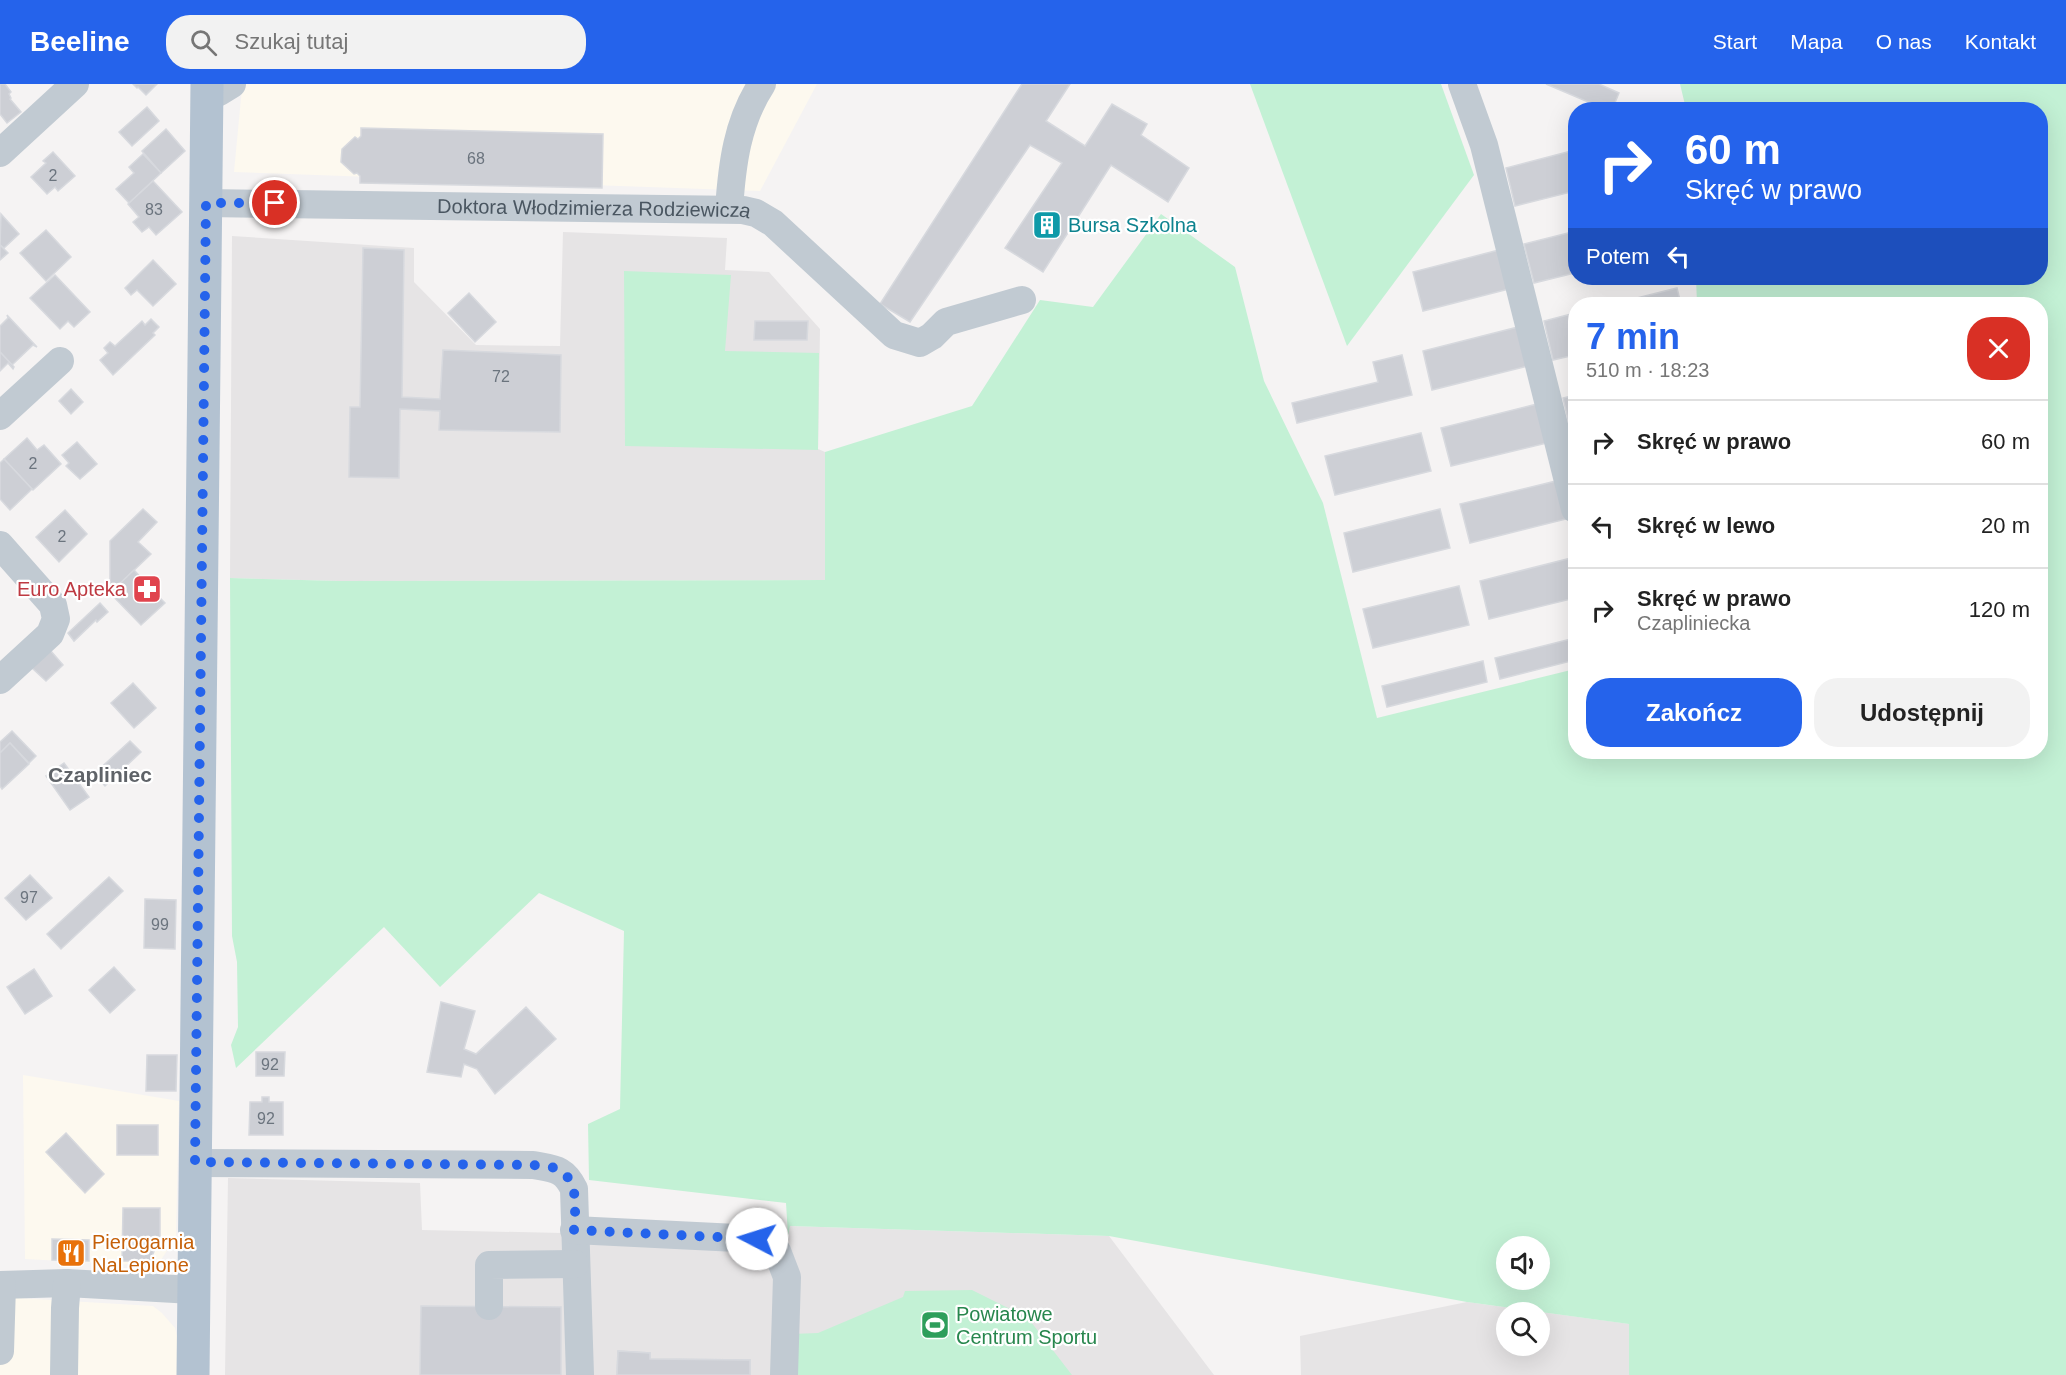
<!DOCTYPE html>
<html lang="pl">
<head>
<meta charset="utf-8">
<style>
	:root { --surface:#fff; --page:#f2f2f2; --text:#222; --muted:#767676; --line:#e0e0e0; --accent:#2563eb }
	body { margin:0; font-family:Arial,sans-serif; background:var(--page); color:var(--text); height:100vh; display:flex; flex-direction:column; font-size:22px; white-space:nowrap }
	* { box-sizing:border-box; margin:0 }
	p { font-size:20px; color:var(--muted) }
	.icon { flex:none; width:33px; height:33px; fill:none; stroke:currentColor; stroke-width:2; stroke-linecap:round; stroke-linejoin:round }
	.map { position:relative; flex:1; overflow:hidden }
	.drawer { position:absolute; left:1568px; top:213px; width:480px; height:462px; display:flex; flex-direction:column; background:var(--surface); border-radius:24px; box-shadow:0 6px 24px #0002 }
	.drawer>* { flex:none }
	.banner { position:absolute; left:1568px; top:18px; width:480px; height:183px; border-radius:24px; box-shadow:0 6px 24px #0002; background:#2563eb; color:#fff; overflow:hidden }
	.fabs { position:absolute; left:1496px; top:1152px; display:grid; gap:12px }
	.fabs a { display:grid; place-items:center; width:54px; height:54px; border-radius:50%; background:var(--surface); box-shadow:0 6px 24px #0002; font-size:30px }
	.pin { position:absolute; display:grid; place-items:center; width:51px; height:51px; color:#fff; margin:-26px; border:3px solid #fff; border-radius:50%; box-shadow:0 2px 6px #0007 }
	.me { position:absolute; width:66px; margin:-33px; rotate:275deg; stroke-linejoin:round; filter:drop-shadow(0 0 4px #0008) }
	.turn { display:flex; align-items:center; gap:21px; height:126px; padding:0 18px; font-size:27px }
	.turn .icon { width:78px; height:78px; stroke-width:2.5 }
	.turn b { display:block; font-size:42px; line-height:51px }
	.then { display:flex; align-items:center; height:57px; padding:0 18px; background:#0003; gap:12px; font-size:22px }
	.round { display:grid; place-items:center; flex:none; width:63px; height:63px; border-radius:24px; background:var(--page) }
	.headline { display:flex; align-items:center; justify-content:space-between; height:102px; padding:0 18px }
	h1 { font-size:36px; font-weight:700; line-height:45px; color:var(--accent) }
	.action { display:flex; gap:12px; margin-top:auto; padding:12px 18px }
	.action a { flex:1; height:69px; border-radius:24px; background:var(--accent); color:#fff; font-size:24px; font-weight:700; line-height:69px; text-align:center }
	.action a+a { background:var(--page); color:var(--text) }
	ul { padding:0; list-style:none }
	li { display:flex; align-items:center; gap:18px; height:84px; padding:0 18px; border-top:2px solid var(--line) }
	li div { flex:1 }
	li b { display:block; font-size:22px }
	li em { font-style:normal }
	header { display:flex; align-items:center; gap:36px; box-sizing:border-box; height:84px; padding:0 30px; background:var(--accent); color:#fff }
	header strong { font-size:28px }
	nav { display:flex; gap:33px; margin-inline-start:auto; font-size:21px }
	.search { width:420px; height:54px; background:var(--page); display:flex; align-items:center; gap:15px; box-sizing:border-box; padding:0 21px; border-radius:24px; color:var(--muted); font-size:22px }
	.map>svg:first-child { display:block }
	.commercial { fill:#fdf9ef }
	.education { fill:#e6e4e5; fill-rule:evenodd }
	.green { fill:#c3f1d5; fill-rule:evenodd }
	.building { fill:#cdcfd5; stroke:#d7d9de; stroke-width:1.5 }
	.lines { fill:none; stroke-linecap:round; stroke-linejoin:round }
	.minor { stroke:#c1cad2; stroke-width:28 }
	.major { stroke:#b3c2d1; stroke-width:33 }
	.route { stroke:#2563eb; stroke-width:10; stroke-dasharray:0 18 }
	.labels { text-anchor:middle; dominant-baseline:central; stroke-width:4.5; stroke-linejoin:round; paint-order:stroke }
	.number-label { font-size:16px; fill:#6b747e }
	.street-label { font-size:20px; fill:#4a5661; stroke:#fff }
	.culture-label { font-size:20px; fill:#0d838f; stroke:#fff; text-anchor:start }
	.health-label { font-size:20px; fill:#be3a42; stroke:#fff; text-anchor:end }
	.food-label { font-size:20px; fill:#c56008; stroke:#fff; text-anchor:start }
	.leisure-label { font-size:20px; fill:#27864d; stroke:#fff; text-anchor:start }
	.neighbourhood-label { font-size:21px; font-weight:bold; fill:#5f6368; stroke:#fff }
</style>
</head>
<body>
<header>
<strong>Beeline</strong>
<div class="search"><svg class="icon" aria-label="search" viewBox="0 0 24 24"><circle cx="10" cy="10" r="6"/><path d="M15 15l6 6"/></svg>Szukaj tutaj</div>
<nav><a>Start</a><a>Mapa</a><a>O nas</a><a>Kontakt</a></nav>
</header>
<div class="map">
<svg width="2066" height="1291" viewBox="0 0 2066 1291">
	<rect width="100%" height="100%" fill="#f5f3f3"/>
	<!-- commercial -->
	<g class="commercial">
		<path d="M246,0h571l-57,107 -526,-19 8,-84z"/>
		<path d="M23,991l156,26 -3,136 -19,29 -132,-7z"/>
		<path d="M0,1213l153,9 9,7 13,15 3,12v35h-178z"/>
	</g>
	<!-- education -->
	<g class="education">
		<path d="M563,148l164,6 -2,32 44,2 51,57 -2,120 7,3v128l-485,1 -110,-3 2,-342 182,12v34l62,63 84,1z"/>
		<path d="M228,1094l192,5 2,47 140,3 209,-1 16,3 2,-9 320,10 105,139h-989z"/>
		<path d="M1467,1218l163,22 -1,51h-328l-1,-39zM1506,1228h33v34h-33z"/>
	</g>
	<!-- green -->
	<g class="green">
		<path d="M1250,0h191l33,91 -127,171z"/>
		<path d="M1680,0h386v1291h-437v-51l-162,-22 -358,-66 -319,-10 -2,9 -2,-32 -197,-23 -1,-56 32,-15 4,-178 -85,-38 -99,94 -56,-60 -148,141 -5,-23 7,-18 -1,-65 -5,-26 -2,-358 110,3 485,-1v-128l147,-46 68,-106 53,7 68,-93 74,53 29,114 59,122 54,215 198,-49v83h465v-448h-343l-1,-26h344v-168l-354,-1zM1506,1162h33v34h-33z"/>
		<path d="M624,187l107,4 -6,76 94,2 -1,97 -193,-4z"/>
		<path d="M972,1206l56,28 44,57h-280v-41l26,-1 85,-36 2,-6z"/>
	</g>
	<!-- building -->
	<g class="building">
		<path d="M0,0h5l6,8 -2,2 2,4 -1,1 11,13 -14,11 -7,-9z"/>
		<path d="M133,0h24l-11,11 -8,-8 -1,1z"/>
		<path d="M1022,0h48l-24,37 39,25 27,-42 35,20 -6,11 48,33 -21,34 -57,-37 -68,107 -38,-24 57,-85 -32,-18 -120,177 -30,-18z"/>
		<path d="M1546,0h53l20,9 -7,17h-5z"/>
		<path d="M147,23l12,14 -27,25 -13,-14z"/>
		<path d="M361,44l242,6 -1,54 -242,-5v-7l-3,-3 -3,1 -13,-12 1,-13 13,-12 3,2 3,-3z"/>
		<path d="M166,45l19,22 -24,22 -19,-22z"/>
		<path d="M1575,66v41l-60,15 -9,-38z"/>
		<path d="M53,68l22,24 -17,15 -3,-4 -8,7 -16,-17 15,-14 -3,-2z"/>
		<path d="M143,70l18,19 -32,30 -13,-14 18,-16 -5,-6z"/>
		<path d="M153,97l29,31 -26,23 -7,-8 -7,5 -9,-10 6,-5 -11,-13z"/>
		<path d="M1,130l18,20 -15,14 -4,-3z"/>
		<path d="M46,146l25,27 -25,24 -26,-28z"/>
		<path d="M1572,148h3v41l-41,10 -10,-39z"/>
		<path d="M0,161l8,8 -8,7z"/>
		<path d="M363,164l41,2 -2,147 38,2 3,-49 118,5 -1,77 -121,-2 1,-19 -40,-2 -1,69 -50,-1 1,-70h10z"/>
		<path d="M1499,166l10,39 -86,22 -10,-39z"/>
		<path d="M153,176l23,24 -23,22 -16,-16 -6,5 -6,-7z"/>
		<path d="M55,191l35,37 -16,15 -6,-6 -8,8 -30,-31z"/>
		<path d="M1677,204l4,16h-70l18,-4z"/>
		<path d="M469,209l27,29 -21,20 -27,-29z"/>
		<path d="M1575,229v42l-22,5 -9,-39z"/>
		<path d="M7,231l30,32 -4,-2 -21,20 -12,-13v-26l8,-8z"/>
		<path d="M151,235l8,8 -6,6 2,2 -42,40 -13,-15 8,-7 -4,-5 6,-6 5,4 27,-25 3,4z"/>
		<path d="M755,237h53l-1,19h-53z"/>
		<path d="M1518,243l10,39 -96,24 -9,-39z"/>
		<path d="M0,268l14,15 -1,2 -5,-6 -8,8z"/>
		<path d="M1402,271l10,40 -115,28 -5,-20 86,-21 -5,-20z"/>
		<path d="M71,305l12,13 -12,12 -12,-13z"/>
		<path d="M1575,311v41l-3,1 -9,-39z"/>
		<path d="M1537,320l10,39 -96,23 -10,-38z"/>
		<path d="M1421,349l10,38 -96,24 -10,-39z"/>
		<path d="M27,354l10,12 7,-5 17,19 -28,26 -29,-31z"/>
		<path d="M77,358l20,22 -17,15 -14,-13 3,-3 -7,-8z"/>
		<path d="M4,375l28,30 -22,21 -10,-11v-36z"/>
		<path d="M1556,397l10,38 -96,24 -10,-39z"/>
		<path d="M143,425l14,13 -19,20 13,12 -41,39v-52z"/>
		<path d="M1440,425l10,39 -97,24 -9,-39z"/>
		<path d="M65,426l22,24 -28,28 -23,-25z"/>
		<path d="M1575,473v41l-86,21 -9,-38z"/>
		<path d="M134,486l12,13 4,-5h4l4,4v5l-6,3 13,13 -24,22 -31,-32z"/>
		<path d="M1459,502l10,39 -96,23 -10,-39z"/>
		<path d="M100,519l8,9 -11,10 -1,-2 -22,21 -6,-8z"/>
		<path d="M1575,554v22l-75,19 -5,-21z"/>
		<path d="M50,566l13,15 -17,16 -14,-13z"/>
		<path d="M1483,577l4,21 -100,25 -5,-21z"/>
		<path d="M133,599l23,25 -22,20 -23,-25z"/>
		<path d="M12,647l24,25 -7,7 -19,-20 -10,10v-11z"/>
		<path d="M130,657l11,11 -36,34 -11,-12z"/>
		<path d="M10,659l19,21 -27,25 -2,-3v-33z"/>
		<path d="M64,679l25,34 -19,13 -24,-34z"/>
		<path d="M30,791l22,23 -26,22 -21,-22z"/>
		<path d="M109,793l14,14 -62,58 -14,-15z"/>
		<path d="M145,815l31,1 -1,49 -31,-1z"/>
		<path d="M114,883l21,23 -25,23 -21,-23z"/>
		<path d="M34,885l18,27 -27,18 -18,-27z"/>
		<path d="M441,918l34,9 -11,38 12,5 50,-47 30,32 -61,55 -18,-25 -13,-5 -3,13 -34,-5z"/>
		<path d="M256,968h29l-1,24h-28z"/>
		<path d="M147,971h30l-1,36h-30z"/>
		<path d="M262,1013h7v5h14v33h-34l1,-33h12z"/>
		<rect x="117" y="1041" width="41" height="30"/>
		<path d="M66,1049l38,41 -19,19 -39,-41z"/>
		<path d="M123,1124h37v29l-10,24h-28z"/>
		<path d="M52,1155l37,1v21l-37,-1z"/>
		<path d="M421,1222l140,1v68h-141z"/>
		<path d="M618,1267l32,2v6l100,1v15h-133z"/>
		<path d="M618,1267l32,2v6l100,1v15h-133z"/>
	</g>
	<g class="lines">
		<!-- minor -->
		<g class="minor">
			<path d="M1462,0l22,61 91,364"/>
			<path d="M207,9l12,-1 13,-8"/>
			<path d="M0,69l75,-69"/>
			<path id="s1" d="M206,119l537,7 13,3 17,10 121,112 26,8 12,-7 14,-14 76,-22"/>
			<path d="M729,125c3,-44 8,-87 33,-125"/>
			<path d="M0,332l60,-55"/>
			<path d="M0,461l53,60 3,14 -6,15 -50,46"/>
			<path d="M196,1079l337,2c21,4 31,3 41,24l6,186"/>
			<path d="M574,1146l183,9 20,12 10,26 -3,98"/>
			<path d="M0,1201l67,-2 126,7"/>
			<path d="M489,1222v-41l86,-1"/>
			<path d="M0,1267l2,-66"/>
			<path d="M64,1291l1,-67 2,-25"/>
		</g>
		<!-- major -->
		<path class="major" d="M193,1291l14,-1291"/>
	</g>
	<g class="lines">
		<!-- route -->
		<path class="route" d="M275,119h-69l-11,959 338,3c7,1 18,1 24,4 23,10 18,41 17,61l183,9"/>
	</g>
	<!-- icons -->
	<defs>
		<g id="building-square" transform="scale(1.5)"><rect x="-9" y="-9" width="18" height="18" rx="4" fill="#0f9aa8" stroke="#fff"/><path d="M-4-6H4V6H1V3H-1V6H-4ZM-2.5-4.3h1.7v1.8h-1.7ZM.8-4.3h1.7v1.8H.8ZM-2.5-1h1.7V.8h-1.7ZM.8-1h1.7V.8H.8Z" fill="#fff"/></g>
		<g id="pharmacy-square" transform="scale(1.5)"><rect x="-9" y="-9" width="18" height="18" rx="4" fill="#e0444e" stroke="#fff"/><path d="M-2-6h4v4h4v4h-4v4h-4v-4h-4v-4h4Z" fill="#fff"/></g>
		<g id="restaurant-square" transform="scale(1.5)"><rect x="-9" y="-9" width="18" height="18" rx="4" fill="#e8710a" stroke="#fff"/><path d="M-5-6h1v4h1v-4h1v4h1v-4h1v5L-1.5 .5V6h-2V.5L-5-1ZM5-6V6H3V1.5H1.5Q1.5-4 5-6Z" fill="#fff"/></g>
		<g id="stadium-square" transform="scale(1.5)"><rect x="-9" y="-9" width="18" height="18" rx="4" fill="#2e9e5b" stroke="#fff"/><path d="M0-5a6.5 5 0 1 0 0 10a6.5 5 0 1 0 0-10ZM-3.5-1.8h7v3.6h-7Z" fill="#fff"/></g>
	</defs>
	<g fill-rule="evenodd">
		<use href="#building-square" x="1047" y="141"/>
		<use href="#pharmacy-square" x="147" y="505"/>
		<use href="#restaurant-square" x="71" y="1169"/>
		<use href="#stadium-square" x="935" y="1241"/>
	</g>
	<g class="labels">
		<!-- number labels -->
		<g class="number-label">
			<text x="476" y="74">68</text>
			<text x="53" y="91">2</text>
			<text x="154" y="125">83</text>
			<text x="501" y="292">72</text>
			<text x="33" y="379">2</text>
			<text x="62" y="452">2</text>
			<text x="29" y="813">97</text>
			<text x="160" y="840">99</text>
			<text x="270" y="980">92</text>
			<text x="266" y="1034">92</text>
		</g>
		<!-- street labels -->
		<g class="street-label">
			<text stroke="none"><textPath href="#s1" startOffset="388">Doktora Włodzimierza Rodziewicza</textPath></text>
		</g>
		<!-- culture labels -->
		<g class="culture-label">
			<text x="1068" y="141">Bursa Szkolna</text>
		</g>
		<!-- health labels -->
		<g class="health-label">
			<text x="126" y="505">Euro Apteka</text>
		</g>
		<!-- food labels -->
		<g class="food-label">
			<text x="92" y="1158">Pierogarnia<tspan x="92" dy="23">NaLepione</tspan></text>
		</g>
		<!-- leisure labels -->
		<g class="leisure-label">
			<text x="956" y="1230">Powiatowe<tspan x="956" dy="23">Centrum Sportu</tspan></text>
		</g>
		<!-- neighbourhood labels -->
		<g class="neighbourhood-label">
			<text x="100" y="690">Czapliniec</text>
		</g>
	</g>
</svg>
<div class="fabs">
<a><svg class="icon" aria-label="sound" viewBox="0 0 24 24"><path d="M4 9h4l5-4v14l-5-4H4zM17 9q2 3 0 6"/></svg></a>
<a><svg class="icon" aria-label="search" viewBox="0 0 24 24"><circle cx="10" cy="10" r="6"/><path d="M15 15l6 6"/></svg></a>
</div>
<div class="pin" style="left:275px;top:119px;background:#d93025"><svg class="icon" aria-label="arrive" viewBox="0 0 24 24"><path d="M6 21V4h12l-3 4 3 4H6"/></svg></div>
<svg class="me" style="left:757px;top:1155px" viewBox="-20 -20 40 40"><circle r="19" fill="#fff"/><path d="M0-13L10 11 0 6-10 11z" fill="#2563eb"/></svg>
<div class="banner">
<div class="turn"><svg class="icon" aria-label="right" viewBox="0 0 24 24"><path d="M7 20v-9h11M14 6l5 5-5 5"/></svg><div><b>60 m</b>Skręć w prawo</div></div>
<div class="then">Potem<svg class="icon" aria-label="left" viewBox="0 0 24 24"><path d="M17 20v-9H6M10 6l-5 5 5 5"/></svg></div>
</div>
<section class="drawer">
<div class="headline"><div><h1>7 min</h1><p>510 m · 18:23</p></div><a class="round" style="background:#d93025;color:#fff"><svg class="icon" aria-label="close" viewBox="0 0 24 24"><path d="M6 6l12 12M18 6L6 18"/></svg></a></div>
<ul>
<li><svg class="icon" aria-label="right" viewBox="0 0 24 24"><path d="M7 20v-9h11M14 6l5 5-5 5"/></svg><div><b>Skręć w prawo</b></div><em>60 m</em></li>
<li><svg class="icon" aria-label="left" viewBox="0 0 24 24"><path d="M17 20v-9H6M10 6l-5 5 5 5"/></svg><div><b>Skręć w lewo</b></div><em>20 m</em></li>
<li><svg class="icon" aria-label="right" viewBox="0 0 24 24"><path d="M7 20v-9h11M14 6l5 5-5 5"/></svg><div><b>Skręć w prawo</b><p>Czapliniecka</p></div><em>120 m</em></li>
</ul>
<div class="action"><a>Zakończ</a><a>Udostępnij</a></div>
</section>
</div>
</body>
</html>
